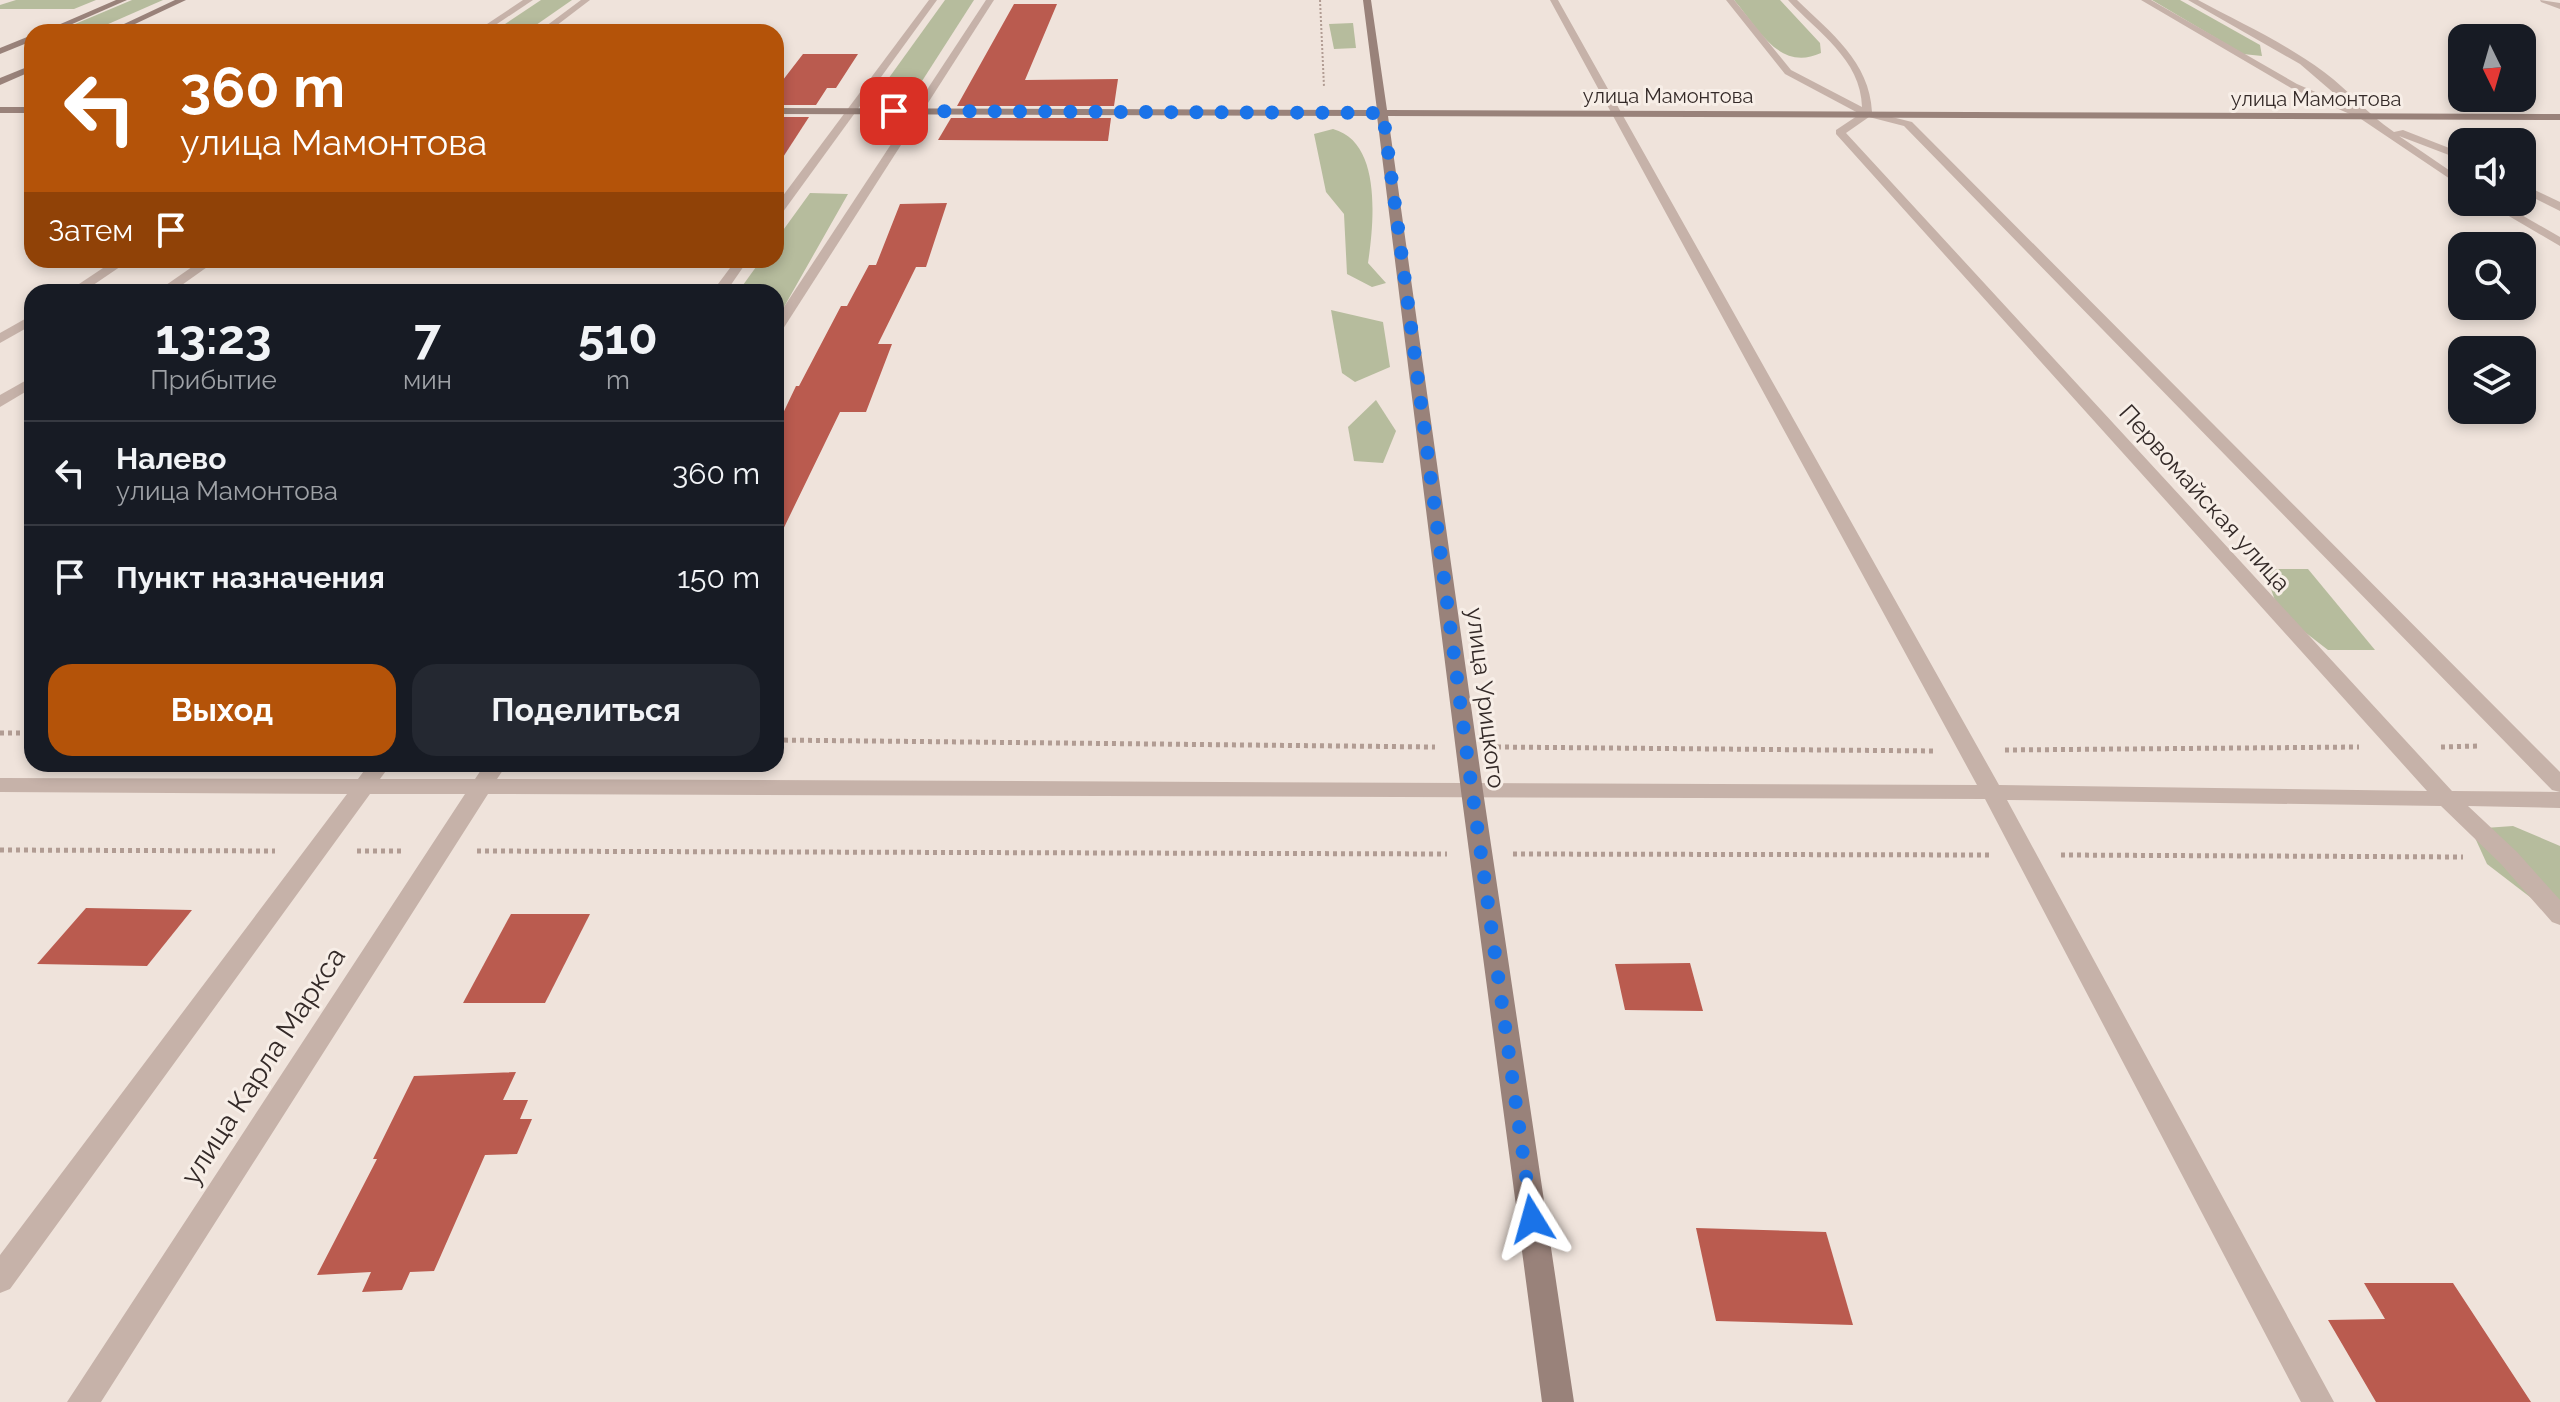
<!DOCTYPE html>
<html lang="ru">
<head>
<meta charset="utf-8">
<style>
	:root { --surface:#171b24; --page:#242831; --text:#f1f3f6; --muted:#9ea1a6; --line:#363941; --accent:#b45309 }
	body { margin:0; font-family:Raleway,sans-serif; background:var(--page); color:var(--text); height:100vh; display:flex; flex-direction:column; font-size:30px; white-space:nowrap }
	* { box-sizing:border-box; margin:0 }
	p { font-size:26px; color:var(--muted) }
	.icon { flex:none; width:44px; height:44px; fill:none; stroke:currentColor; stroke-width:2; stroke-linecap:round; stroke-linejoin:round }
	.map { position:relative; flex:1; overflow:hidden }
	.drawer { position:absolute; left:24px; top:284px; width:760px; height:488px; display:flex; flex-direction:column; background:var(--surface); border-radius:24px; box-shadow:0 4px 12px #0003 }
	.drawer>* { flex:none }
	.top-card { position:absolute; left:24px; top:24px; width:760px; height:244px; border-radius:24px; box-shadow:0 4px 12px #0003; background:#b45309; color:#fff; overflow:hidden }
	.needle { width:52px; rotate:175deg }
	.fabs { position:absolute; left:2448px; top:24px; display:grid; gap:16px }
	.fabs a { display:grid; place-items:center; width:88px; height:88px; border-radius:16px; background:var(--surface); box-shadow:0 4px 12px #0003; font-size:40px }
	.pin { position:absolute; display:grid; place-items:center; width:68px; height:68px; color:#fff; margin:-34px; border-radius:16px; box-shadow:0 4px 12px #0006 }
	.me { position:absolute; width:88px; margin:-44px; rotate:352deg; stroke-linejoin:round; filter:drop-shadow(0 0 6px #0008) }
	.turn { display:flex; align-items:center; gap:28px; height:168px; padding:0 24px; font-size:36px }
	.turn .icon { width:104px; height:104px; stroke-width:2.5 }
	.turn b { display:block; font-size:56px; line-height:68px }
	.then { display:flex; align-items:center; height:76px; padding:0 24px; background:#0003; gap:16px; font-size:30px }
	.eta { display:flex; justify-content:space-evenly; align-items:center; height:136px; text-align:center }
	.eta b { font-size:48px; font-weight:700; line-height:56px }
	.button { display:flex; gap:16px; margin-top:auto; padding:16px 24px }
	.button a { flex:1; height:92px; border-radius:24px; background:var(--accent); color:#fff; font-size:32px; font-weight:700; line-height:92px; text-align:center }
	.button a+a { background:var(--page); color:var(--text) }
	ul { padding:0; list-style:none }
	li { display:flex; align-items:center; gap:24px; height:104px; padding:0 24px; border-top:2px solid var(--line) }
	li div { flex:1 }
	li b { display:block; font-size:30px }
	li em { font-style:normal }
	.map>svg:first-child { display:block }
	.green { fill:#b6bc9d }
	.building { fill:#ba5b4f }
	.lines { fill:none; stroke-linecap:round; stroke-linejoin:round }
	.path-far1 { stroke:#b19c93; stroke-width:2; stroke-dasharray:2 2; stroke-linecap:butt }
	.path { stroke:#b19c93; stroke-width:5; stroke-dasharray:4 4; stroke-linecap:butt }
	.street { fill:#c6b2a9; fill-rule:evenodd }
	.secondary { fill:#99827a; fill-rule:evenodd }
	.route { stroke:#1a73e8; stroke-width:14; stroke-dasharray:0 25.2 }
	.labels { text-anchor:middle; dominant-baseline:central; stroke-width:6; stroke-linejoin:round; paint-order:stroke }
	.far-street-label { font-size:20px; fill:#342a28; stroke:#f7eee7 }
	.street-label { font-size:24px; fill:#342a28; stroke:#f7eee7 }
	.near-street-label { font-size:28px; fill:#342a28; stroke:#f7eee7 }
</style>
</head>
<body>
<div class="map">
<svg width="2560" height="1402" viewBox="0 0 2560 1402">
	<rect width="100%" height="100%" fill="#efe3db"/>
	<!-- green -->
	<g class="green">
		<path d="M16,0h80l-22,9h-74v-4z"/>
		<path d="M132,0h31l-73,32h-34z"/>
		<path d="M541,0h31l-46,32h-33z"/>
		<path d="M945,0h29l-59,92 -37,1z"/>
		<path d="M1734,0h46l40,43 1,10c-42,19 -62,-24 -87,-53z"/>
		<path d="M2152,0h28l80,45 2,11 -19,-2z"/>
		<path d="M1353,23l3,25 -22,1 -5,-25z"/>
		<path d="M1333,129c49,13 41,93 35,134l18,20 -14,4 -25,-13 -3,-60 -18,-22 -12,-58z"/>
		<path d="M810,193l38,1 -72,127v-29h-38l23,-32h15v-20z"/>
		<path d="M1331,310l52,12 7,45 -35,15 -13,-9z"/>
		<path d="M1376,400l20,31 -13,32 -29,-2 -6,-34z"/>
		<path d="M2264,569h44l67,81h-47l-49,-38z"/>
		<path d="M2513,826l47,20v74l-73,-56 -16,-35z"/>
	</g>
	<!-- building -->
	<g class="building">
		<path d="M1014,4h43l-32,76 93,-1 -4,27h-157z"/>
		<path d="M803,54h55l-22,34h-9l-11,17h-40v-16z"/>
		<path d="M776,117h33l-33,51z"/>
		<path d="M951,118h160l-3,23 -170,-1z"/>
		<path d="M947,203l-21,64h-10l-38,77h14l-26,68h-26l-64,132v-116l20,-42h3l42,-80h6l22,-41h7l24,-61z"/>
		<path d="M86,908l106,2 -45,56 -110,-2z"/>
		<path d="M511,914h79l-45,89h-82z"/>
		<path d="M1690,963l13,48 -78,-1 -10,-46z"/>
		<path d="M516,1072l-13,28h25l-8,19h12l-15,35 -32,1 -51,116 -24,1 -8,18 -40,2 9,-20 -54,3 60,-116h-4l41,-83z"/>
		<path d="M1696,1228l130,4 27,93 -137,-4z"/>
		<path d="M2364,1283h89l78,119h-155l-48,-82 57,-1z"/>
	</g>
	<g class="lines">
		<!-- path-far1 -->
		<path class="path-far1" d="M1320,0l4,87"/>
		<!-- path -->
		<g class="path">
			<path d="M0,733h32"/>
			<path d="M776,740l659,7"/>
			<path d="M1497,747l438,4"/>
			<path d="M2441,747l38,-1"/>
			<path d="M2005,750l354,-3"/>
			<path d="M0,850l275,1"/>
			<path d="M357,851h46"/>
			<path d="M477,851l970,3"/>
			<path d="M1513,854l478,1"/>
			<path d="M2061,855l402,2"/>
		</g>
		<!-- street -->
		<g class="street">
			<path d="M523,0h10l-48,32h-10z"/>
			<path d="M581,0h9l-42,32h-10z"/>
			<path d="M929,0h8l-157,216 -4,1v-12z"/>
			<path d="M986,0h8l-211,329 -7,4v-14z"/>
			<path d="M1550,0h8l441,785 428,6 -591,-657v-4l24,-16 -75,-40 -59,-74h8l57,70 71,37c-1,-48 -45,-75 -74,-107h9c33,32 73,62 75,112l40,10 648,650v20l-8,-2 -648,-664 -35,-9 -23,16 606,658 108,1v16l-92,-2 49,46 43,48v25l-8,-3 -51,-58 -60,-58 -434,-6 327,602h-33l-316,-603 -1497,-5 -387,608h-34l398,-608h-95l-360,495 -10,4v-38l347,-461 -347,-2v-14l358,1 11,-15h22l-11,15h95l10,-15h22l-10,15 1480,6z"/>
			<path d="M2141,0h10l146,84 53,23 -50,-43 -112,-64h10c43,23 87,43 126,72 27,20 42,41 70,60l9,-2 59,23v7l-63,-24 63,43v8l-101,-68 -70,-31z"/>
			<path d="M2540,0l20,3v6l-19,-7z"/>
			<path d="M2522,184l38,18v9l-38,-19z"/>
			<path d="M2485,202h14l61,35v9z"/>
			<path d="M115,260h15l-47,32h-16z"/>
			<path d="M202,260h15l-45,32h-16z"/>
			<path d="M736,260h12l-22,32h-14z"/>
			<path d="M32,315v10l-32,18v-10z"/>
			<path d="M32,377v11l-32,19v-12z"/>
		</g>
		<!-- secondary -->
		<g class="secondary">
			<path d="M116,0h11l-73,32h-12z"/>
			<path d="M175,0h11l-68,32h-11z"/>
			<path d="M1363,0h8l16,110 1173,4v6l-1172,-4 95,675 91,611h-32l-81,-611 -84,-675 -601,-2v-6l601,2z"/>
			<path d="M32,35v6l-32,13v-6z"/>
			<path d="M32,65v6l-32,14v-7z"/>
			<rect x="0" y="107" width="32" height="6"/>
		</g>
	</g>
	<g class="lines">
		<!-- route -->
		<path class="route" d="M894,111l489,2 83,634 66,472"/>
	</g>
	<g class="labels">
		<!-- far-street labels -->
		<g class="far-street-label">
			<text x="1668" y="96">улица Мамонтова</text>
			<text x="2316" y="99">улица Мамонтова</text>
		</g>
		<!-- street labels -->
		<g class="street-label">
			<text transform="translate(2205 498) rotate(48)">Первомайская улица</text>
			<text transform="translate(1486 698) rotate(83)">улица Урицкого</text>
		</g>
		<!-- near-street labels -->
		<g class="near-street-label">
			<text transform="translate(263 1066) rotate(-57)">улица Карла Маркса</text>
		</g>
	</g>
</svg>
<div class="fabs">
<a><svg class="needle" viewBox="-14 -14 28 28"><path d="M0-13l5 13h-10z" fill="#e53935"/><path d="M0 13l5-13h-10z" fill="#9ea1a6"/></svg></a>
<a><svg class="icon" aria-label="sound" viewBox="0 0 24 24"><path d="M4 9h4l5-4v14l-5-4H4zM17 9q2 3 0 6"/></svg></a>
<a><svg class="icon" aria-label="search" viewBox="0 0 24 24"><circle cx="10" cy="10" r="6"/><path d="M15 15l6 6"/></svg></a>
<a><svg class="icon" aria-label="layers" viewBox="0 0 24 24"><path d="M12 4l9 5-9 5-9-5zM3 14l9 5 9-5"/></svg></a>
</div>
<div class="pin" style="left:894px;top:111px;background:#d93025"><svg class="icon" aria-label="arrive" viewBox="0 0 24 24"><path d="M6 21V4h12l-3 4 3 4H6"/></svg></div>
<svg class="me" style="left:1532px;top:1219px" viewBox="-20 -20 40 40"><path d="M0-17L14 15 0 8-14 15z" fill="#1a73e8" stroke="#fff" stroke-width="4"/></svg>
<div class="top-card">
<div class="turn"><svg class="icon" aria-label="left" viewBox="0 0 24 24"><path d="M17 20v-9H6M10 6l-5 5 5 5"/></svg><div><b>360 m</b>улица Мамонтова</div></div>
<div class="then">Затем<svg class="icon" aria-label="arrive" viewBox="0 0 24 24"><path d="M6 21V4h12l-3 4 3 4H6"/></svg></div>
</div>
<section class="drawer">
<div class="eta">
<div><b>13:23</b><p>Прибытие</p></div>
<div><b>7</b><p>мин</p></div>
<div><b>510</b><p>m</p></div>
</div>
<ul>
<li><svg class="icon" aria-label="left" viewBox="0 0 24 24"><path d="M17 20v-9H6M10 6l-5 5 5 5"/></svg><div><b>Налево</b><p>улица Мамонтова</p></div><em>360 m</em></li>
<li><svg class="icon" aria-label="arrive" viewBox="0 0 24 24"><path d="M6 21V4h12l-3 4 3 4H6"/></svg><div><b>Пункт назначения</b></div><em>150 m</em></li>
</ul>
<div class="button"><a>Выход</a><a>Поделиться</a></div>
</section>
</div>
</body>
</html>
